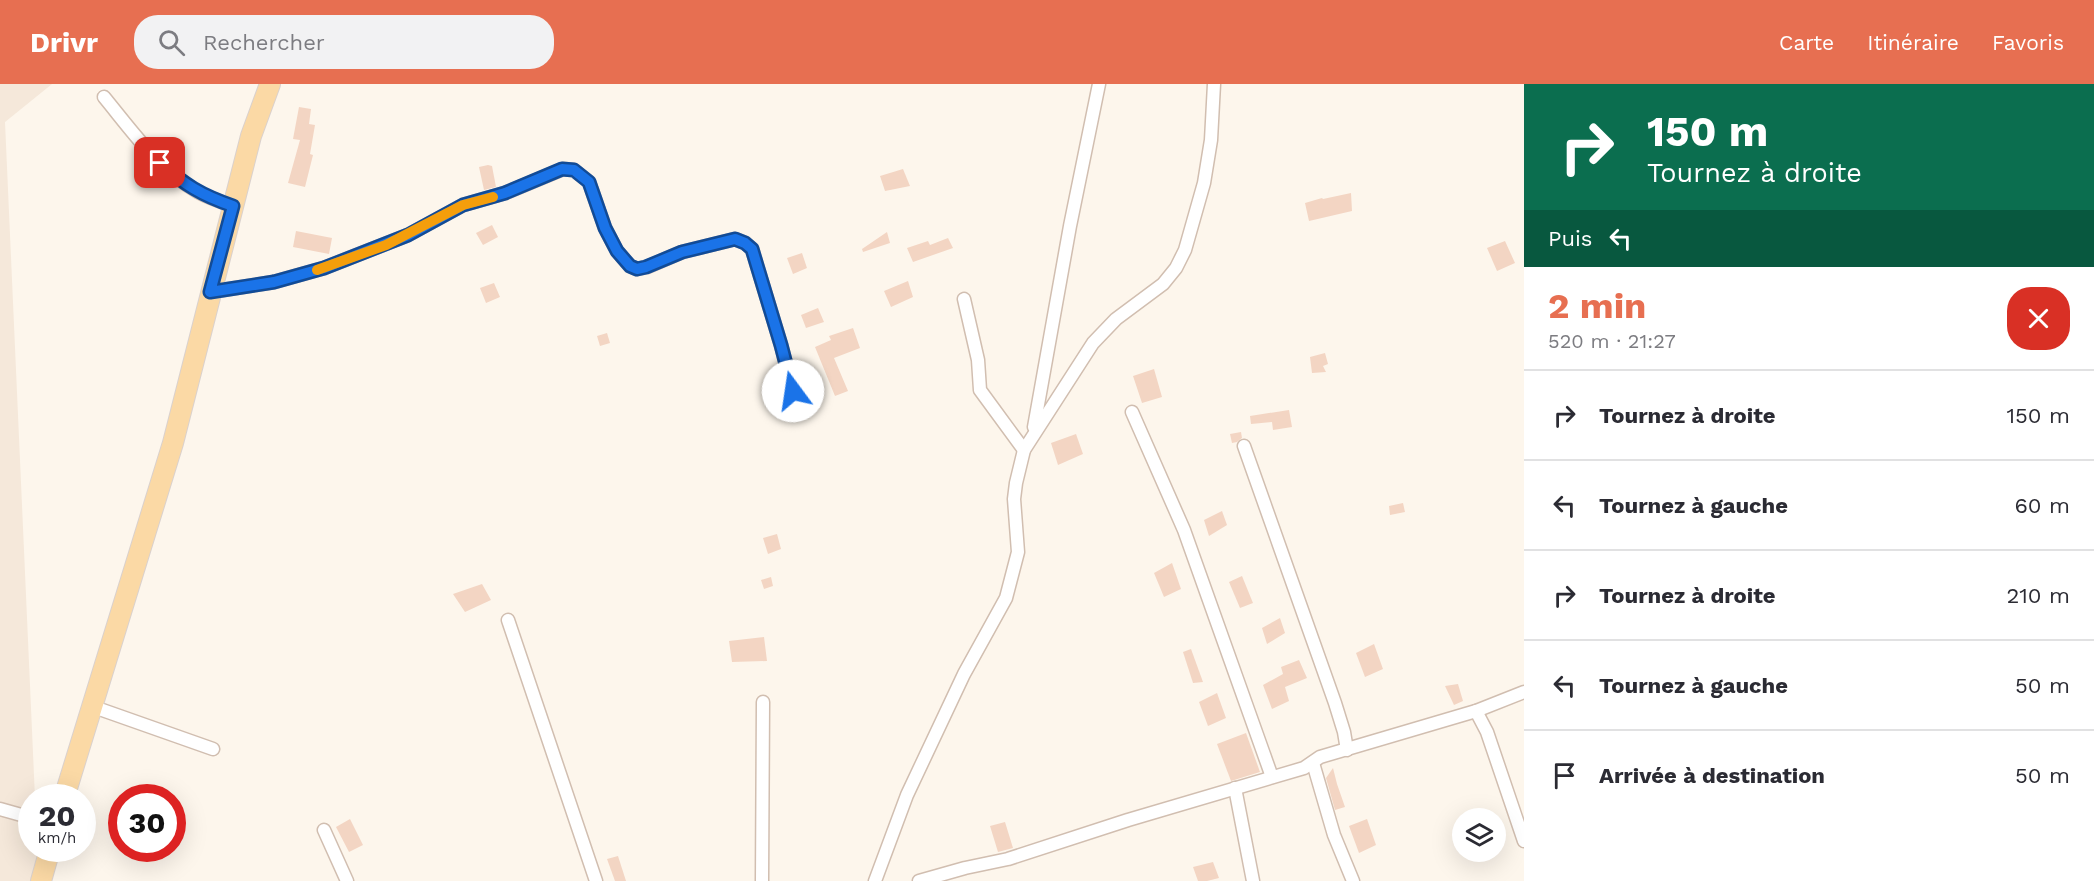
<!DOCTYPE html>
<html lang="fr">
<head>
<meta charset="utf-8">
<style>
	:root { --surface:#fff; --page:#f2f2f3; --text:#2b2b33; --muted:#7c7c81; --line:#e1e1e2; --accent:#e76f51 }
	body { margin:0; font-family:"Work Sans",sans-serif; background:var(--page); color:var(--text); height:100vh; display:flex; flex-direction:column; font-size:22px; white-space:nowrap }
	* { box-sizing:border-box; margin:0 }
	p { font-size:20px; color:var(--muted) }
	.icon { flex:none; width:33px; height:33px; fill:none; stroke:currentColor; stroke-width:2; stroke-linecap:round; stroke-linejoin:round }
	.map { position:relative; flex:1; overflow:hidden }
	.details { display:flex; flex-direction:column; background:var(--surface); width:570px }
	.details>* { flex:none }
	.hud { background:#0b6e4f; color:#fff; overflow:hidden }
	.buttons { position:absolute; left:1452px; top:724px; display:grid; gap:12px }
	.buttons a { display:grid; place-items:center; width:54px; height:54px; border-radius:50%; background:var(--surface); box-shadow:0 6px 24px #0002; font-size:30px }
	.speed { position:absolute; left:18px; top:700px; display:flex; gap:12px; font-size:30px; font-weight:700; text-align:center }
	.speed>* { display:grid; place-content:center; width:78px; height:78px; border-radius:50%; background:var(--surface); box-shadow:0 6px 24px #0002; line-height:1 }
	.speed small { font-size:15px; font-weight:400 }
	.speed .limit { border:9px solid #d22; background:#fff; color:#111 }
	.pin { position:absolute; display:grid; place-items:center; width:51px; height:51px; color:#fff; margin:-26px; border-radius:12px; box-shadow:0 3px 9px #0006 }
	.me { position:absolute; width:66px; margin:-33px; rotate:346deg; stroke-linejoin:round; filter:drop-shadow(0 0 4px #0008) }
	.turn { display:flex; align-items:center; gap:21px; height:126px; padding:0 24px; font-size:27px }
	.turn .icon { width:78px; height:78px; stroke-width:2.5 }
	.turn b { display:block; font-size:42px; line-height:51px }
	.then { display:flex; align-items:center; height:57px; padding:0 24px; background:#0003; gap:12px; font-size:22px }
	.round { display:grid; place-items:center; flex:none; width:63px; height:63px; border-radius:24px; background:var(--page) }
	.headline { display:flex; align-items:center; justify-content:space-between; height:102px; padding:0 24px }
	h1 { font-size:36px; font-weight:700; line-height:45px; color:var(--accent) }
	ul { padding:0; list-style:none }
	li { display:flex; align-items:center; gap:18px; height:90px; padding:0 24px; border-top:2px solid var(--line) }
	li div { flex:1 }
	li b { display:block; font-size:22px }
	li em { font-style:normal }
	header { display:flex; align-items:center; gap:36px; box-sizing:border-box; height:84px; padding:0 30px; background:var(--accent); color:#fff }
	header strong { font-size:28px }
	nav { display:flex; gap:33px; margin-inline-start:auto; font-size:21px }
	.search { width:420px; height:54px; background:var(--page); display:flex; align-items:center; gap:15px; box-sizing:border-box; padding:0 21px; border-radius:24px; color:var(--muted); font-size:22px }
	main { display:flex; flex:1; min-height:0 }
	.map>svg:first-child { display:block }
	.residential { fill:#f5e8da }
	.building { fill:#f3d5c3 }
	.lines { fill:none; stroke-linecap:round; stroke-linejoin:round }
	.street-casing { stroke:#d1beb0; stroke-width:15 }
	.primary-casing { stroke:#dad1cd; stroke-width:22 }
	.street { stroke:#fff; stroke-width:12 }
	.primary { stroke:#fbd9a5; stroke-width:20 }
	.route-casing { stroke:#114b97; stroke-width:15 }
	.route { stroke:#1a73e8; stroke-width:10 }
	.slow { stroke:#f59e0b; stroke-width:10 }
</style>
</head>
<body>
<header>
<strong>Drivr</strong>
<div class="search"><svg class="icon" aria-label="search" viewBox="0 0 24 24"><circle cx="10" cy="10" r="6"/><path d="M15 15l6 6"/></svg>Rechercher</div>
<nav><a>Carte</a><a>Itinéraire</a><a>Favoris</a></nav>
</header>
<main>
<div class="map">
<svg width="1524" height="797" viewBox="0 0 1524 797">
	<rect width="100%" height="100%" fill="#fdf6ec"/>
	<!-- residential -->
	<path class="residential" d="M0,0h52l-47,38 30,676h-3v51h5l1,32h-38z"/>
	<!-- building -->
	<g class="building">
		<path d="M299,23l12,2 -2,15 6,1 -5,29 3,1 -8,32 -17,-4 12,-43 -7,-1z"/>
		<path d="M488,81l4,1 4,21 -12,3 -5,-23z"/>
		<path d="M903,85l7,17 -25,5 -5,-15z"/>
		<path d="M1351,109l1,18 -43,10 -4,-18 17,-5 1,1z"/>
		<path d="M492,141l6,12 -15,8 -7,-12z"/>
		<path d="M296,147l36,7 -3,16 -36,-7z"/>
		<path d="M887,148l3,11 -27,9 -1,-3z"/>
		<path d="M948,154l5,10 -40,14 -6,-14 21,-7 2,4z"/>
		<path d="M1505,157l10,22 -18,8 -10,-23z"/>
		<path d="M802,169l5,15 -14,6 -6,-16z"/>
		<path d="M908,197l5,16 -22,10 -7,-16z"/>
		<path d="M494,199l6,14 -14,6 -6,-15z"/>
		<path d="M818,224l6,14 -18,6 -5,-13z"/>
		<path d="M853,244l7,20 -26,10 14,33 -13,5 -20,-49 16,-7 -2,-4z"/>
		<path d="M607,249l3,10 -10,3 -3,-10z"/>
		<path d="M1325,269l3,11 -5,2 3,6 -14,1 -2,-16z"/>
		<path d="M1154,285l8,28 -20,6 -9,-27z"/>
		<path d="M1289,326l3,17 -19,3 -1,-8 -21,2 -1,-8z"/>
		<path d="M1241,348l1,6 -5,4 -5,1 -2,-9z"/>
		<path d="M1076,350l7,20 -25,11 -7,-22z"/>
		<path d="M1403,419l2,9 -15,3 -1,-9z"/>
		<path d="M1222,427l5,14 -18,11 -5,-16z"/>
		<path d="M777,450l4,15 -13,5 -5,-16z"/>
		<path d="M1172,479l9,26 -17,8 -10,-24z"/>
		<path d="M1242,492l11,27 -13,5 -11,-26z"/>
		<path d="M771,493l2,9 -9,3 -3,-9z"/>
		<path d="M482,500l9,16 -26,12 -12,-18z"/>
		<path d="M1280,534l5,15 -18,11 -5,-16z"/>
		<path d="M764,553l3,24 -35,1 -3,-21z"/>
		<path d="M1374,560l9,25 -18,8 -9,-24z"/>
		<path d="M1191,565l12,33 -10,1 -10,-31z"/>
		<path d="M1299,576l8,18 -22,9 4,14 -17,8 -9,-24 20,-11 -2,-7z"/>
		<path d="M1458,600l5,17 -9,4 -9,-19z"/>
		<path d="M1217,609l9,25 -18,8 -9,-24z"/>
		<path d="M1246,649l14,39 -29,9 -14,-37z"/>
		<path d="M1333,684l4,16 8,23 -10,3 -9,-32z"/>
		<path d="M350,735l13,26 -14,7 -13,-25z"/>
		<path d="M1367,735l9,26 -17,8 -10,-27z"/>
		<path d="M1005,738l8,26 -15,4 -8,-26z"/>
		<path d="M618,772l8,25h-11l-8,-22z"/>
		<path d="M1213,778l6,16 -12,3h-9l-5,-14z"/>
	</g>
	<g class="lines">
		<!-- street casing -->
		<g class="street-casing">
			<g id="street">
				<path d="M104,13c28,34 55,73 94,95 11,6 23,10 35,14"/>
				<path d="M210,208l64,-10 50,-14 84,-33 55,-30 42,-12 58,-24 11,1 15,12 16,46 12,23 13,15 7,3 10,-2 35,-15 53,-13 10,4 7,6 29,96 12,46 10,14"/>
				<path d="M964,215l14,61 2,30 44,60"/>
				<path d="M1132,328l52,118 88,247"/>
				<path d="M1034,343l36,-201 29,-142"/>
				<path d="M1244,362l91,257 9,29 3,18"/>
				<path d="M508,536l88,261"/>
				<path d="M91,622l122,43"/>
				<path d="M1476,627l11,21 37,109"/>
				<path d="M1313,679l21,72 19,46"/>
				<path d="M1235,704l18,93"/>
				<path d="M0,725l32,9"/>
				<path d="M324,746l23,51"/>
				<path d="M762,797l1,-179"/>
				<path d="M875,797l32,-86 57,-121 42,-76 12,-46 -4,-53 2,-16 8,-33 69,-107 23,-24 47,-35 13,-16 9,-18 19,-67 7,-43 3,-56"/>
				<path d="M919,797l46,-13 43,-9 120,-39 176,-52 16,-11 156,-46 48,-19"/>
			</g>
		</g>
		<!-- primary casing -->
		<g class="primary-casing">
			<g id="primary">
				<path d="M64,714l109,-355 78,-307 19,-52"/>
				<path d="M41,797l9,-32"/>
			</g>
		</g>
		<!-- street -->
		<use href="#street" class="street"/>
		<!-- primary -->
		<use href="#primary" class="primary"/>
	</g>
	<g class="lines">
		<!-- route casing -->
		<g class="route-casing">
			<path id="route" d="M160,79c25,22 41,32 73,43l-23,86 64,-10 50,-14 84,-33 55,-30 42,-12 57,-24 12,1 15,12 16,46 12,23 13,15 7,3 9,-2 36,-15 53,-13 10,4 7,6 29,96 12,46"/>
		</g>
		<!-- route -->
		<use href="#route" class="route"/>
		<!-- slow -->
		<path class="slow" d="M317,186l69,-25 77,-40 30,-8"/>
	</g>
</svg>
<div class="buttons">
<a><svg class="icon" aria-label="layers" viewBox="0 0 24 24"><path d="M12 4l9 5-9 5-9-5zM3 14l9 5 9-5"/></svg></a>
</div>
<div class="speed"><div>20<small>km/h</small></div><div class="limit">30</div></div>
<div class="pin" style="left:160px;top:79px;background:#d93025"><svg class="icon" aria-label="arrive" viewBox="0 0 24 24"><path d="M6 21V4h12l-3 4 3 4H6"/></svg></div>
<svg class="me" style="left:793px;top:307px" viewBox="-20 -20 40 40"><circle r="19" fill="#fff"/><path d="M0-13L10 11 0 6-10 11z" fill="#1a73e8"/></svg>
</div>
<section class="details">
<div class="hud">
<div class="turn"><svg class="icon" aria-label="right" viewBox="0 0 24 24"><path d="M7 20v-9h11M14 6l5 5-5 5"/></svg><div><b>150 m</b>Tournez à droite</div></div>
<div class="then">Puis<svg class="icon" aria-label="left" viewBox="0 0 24 24"><path d="M17 20v-9H6M10 6l-5 5 5 5"/></svg></div>
</div>
<div class="headline"><div><h1>2 min</h1><p>520 m · 21:27</p></div><a class="round" style="background:#d93025;color:#fff"><svg class="icon" aria-label="close" viewBox="0 0 24 24"><path d="M6 6l12 12M18 6L6 18"/></svg></a></div>
<ul>
<li><svg class="icon" aria-label="right" viewBox="0 0 24 24"><path d="M7 20v-9h11M14 6l5 5-5 5"/></svg><div><b>Tournez à droite</b></div><em>150 m</em></li>
<li><svg class="icon" aria-label="left" viewBox="0 0 24 24"><path d="M17 20v-9H6M10 6l-5 5 5 5"/></svg><div><b>Tournez à gauche</b></div><em>60 m</em></li>
<li><svg class="icon" aria-label="right" viewBox="0 0 24 24"><path d="M7 20v-9h11M14 6l5 5-5 5"/></svg><div><b>Tournez à droite</b></div><em>210 m</em></li>
<li><svg class="icon" aria-label="left" viewBox="0 0 24 24"><path d="M17 20v-9H6M10 6l-5 5 5 5"/></svg><div><b>Tournez à gauche</b></div><em>50 m</em></li>
<li><svg class="icon" aria-label="arrive" viewBox="0 0 24 24"><path d="M6 21V4h12l-3 4 3 4H6"/></svg><div><b>Arrivée à destination</b></div><em>50 m</em></li>
</ul>
</section>
</main>
</body>
</html>
